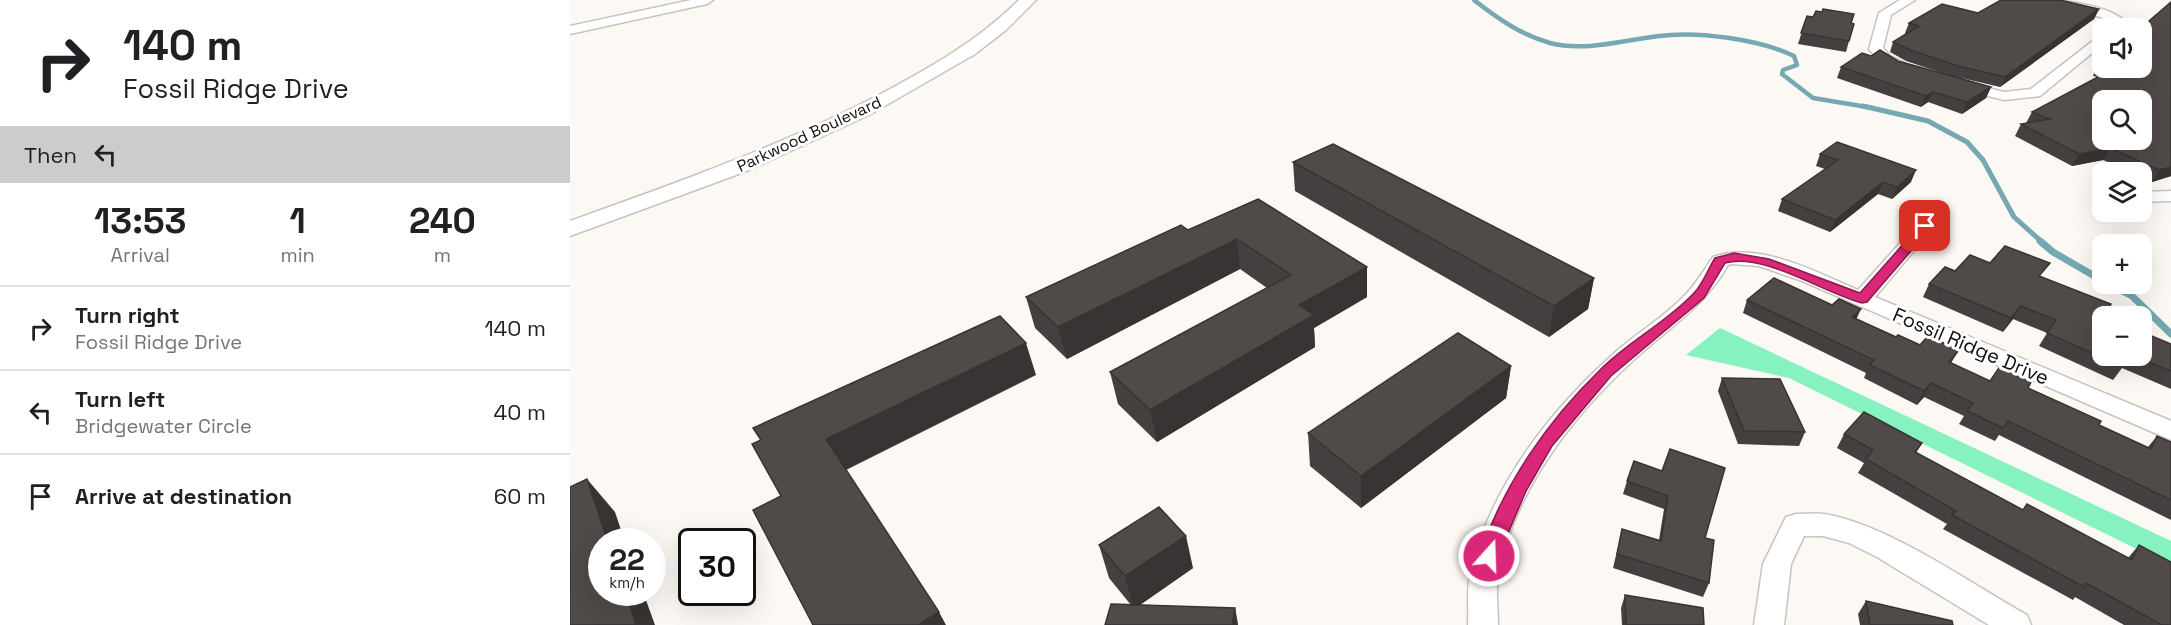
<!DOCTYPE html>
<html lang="en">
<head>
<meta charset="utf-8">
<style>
	:root { --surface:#fff; --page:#f6f6f6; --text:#202124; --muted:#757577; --line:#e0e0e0 }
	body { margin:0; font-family:"Space Grotesk",sans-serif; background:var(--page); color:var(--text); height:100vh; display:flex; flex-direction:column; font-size:22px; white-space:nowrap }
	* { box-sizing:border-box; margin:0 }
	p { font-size:20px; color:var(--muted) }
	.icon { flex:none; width:33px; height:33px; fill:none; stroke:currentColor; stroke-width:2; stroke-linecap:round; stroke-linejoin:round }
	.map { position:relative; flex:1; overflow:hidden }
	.details { display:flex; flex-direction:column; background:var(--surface); width:570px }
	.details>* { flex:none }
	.top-card { background:#fff; color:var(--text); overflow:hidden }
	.buttons { position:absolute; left:1522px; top:18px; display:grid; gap:12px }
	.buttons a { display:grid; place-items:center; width:60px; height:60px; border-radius:12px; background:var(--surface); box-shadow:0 6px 24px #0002; font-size:30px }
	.speed { position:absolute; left:18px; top:528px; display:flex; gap:12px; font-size:30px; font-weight:700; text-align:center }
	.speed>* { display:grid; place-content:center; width:78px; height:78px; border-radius:50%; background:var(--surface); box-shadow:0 6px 24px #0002; line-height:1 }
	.speed small { font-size:15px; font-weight:400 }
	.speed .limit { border:3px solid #111; border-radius:9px; background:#fff; color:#111 }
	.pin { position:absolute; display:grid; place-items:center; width:51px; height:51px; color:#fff; margin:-26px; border-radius:12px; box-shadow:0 3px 9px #0006 }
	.me { position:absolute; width:66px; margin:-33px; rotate:20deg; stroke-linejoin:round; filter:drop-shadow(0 0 4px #0008) }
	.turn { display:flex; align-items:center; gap:21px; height:126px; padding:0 24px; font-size:27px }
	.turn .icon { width:78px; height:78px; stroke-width:2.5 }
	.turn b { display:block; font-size:42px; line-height:51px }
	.then { display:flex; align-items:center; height:57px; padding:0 24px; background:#0003; gap:12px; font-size:22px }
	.eta { display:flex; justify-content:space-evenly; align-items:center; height:102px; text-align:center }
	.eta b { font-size:36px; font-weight:600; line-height:42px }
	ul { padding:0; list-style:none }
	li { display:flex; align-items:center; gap:18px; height:84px; padding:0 24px; border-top:2px solid var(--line) }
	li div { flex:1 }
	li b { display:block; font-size:22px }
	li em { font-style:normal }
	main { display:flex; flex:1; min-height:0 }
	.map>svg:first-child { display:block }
	.green { fill:#85f2bf }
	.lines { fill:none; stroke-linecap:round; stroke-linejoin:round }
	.stream-far2 { stroke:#75a8b2; stroke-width:4.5 }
	.stream-far1 { stroke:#75a8b2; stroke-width:5 }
	.stream { stroke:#75a8b2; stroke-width:7 }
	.minor-casing { stroke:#c8c3c0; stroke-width:3 }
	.major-casing { stroke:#c8c3c0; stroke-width:3 }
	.minor { fill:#fff; fill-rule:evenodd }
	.major { fill:#fff; fill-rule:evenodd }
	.wall { fill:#45403f }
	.shaded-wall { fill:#383433 }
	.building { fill:#504b49; stroke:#383433; stroke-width:1.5; fill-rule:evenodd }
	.route { fill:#db2777; stroke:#8e194d; stroke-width:1.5 }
	.labels { text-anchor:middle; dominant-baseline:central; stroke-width:6; stroke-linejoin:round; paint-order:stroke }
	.far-street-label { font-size:16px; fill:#100e0d; stroke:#fff }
	.street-label { font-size:20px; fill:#100e0d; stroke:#fff }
</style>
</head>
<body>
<main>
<section class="details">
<div class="top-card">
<div class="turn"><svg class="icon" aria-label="right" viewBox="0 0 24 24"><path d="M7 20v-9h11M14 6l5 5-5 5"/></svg><div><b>140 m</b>Fossil Ridge Drive</div></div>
<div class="then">Then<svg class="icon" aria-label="left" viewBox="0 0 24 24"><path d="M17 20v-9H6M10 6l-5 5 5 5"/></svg></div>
</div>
<div class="eta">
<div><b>13:53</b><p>Arrival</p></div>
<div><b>1</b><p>min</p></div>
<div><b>240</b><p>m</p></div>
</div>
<ul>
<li><svg class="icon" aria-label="right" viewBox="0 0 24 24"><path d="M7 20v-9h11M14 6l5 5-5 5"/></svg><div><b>Turn right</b><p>Fossil Ridge Drive</p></div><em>140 m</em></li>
<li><svg class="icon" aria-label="left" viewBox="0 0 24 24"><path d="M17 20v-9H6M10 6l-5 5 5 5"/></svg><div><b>Turn left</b><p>Bridgewater Circle</p></div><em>40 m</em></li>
<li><svg class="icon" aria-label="arrive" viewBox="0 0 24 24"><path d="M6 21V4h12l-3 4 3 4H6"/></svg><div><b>Arrive at destination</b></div><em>60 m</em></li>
</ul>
</section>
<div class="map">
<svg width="1601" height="625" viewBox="0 0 1601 625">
	<rect width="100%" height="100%" fill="#fcf8f4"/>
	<!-- green -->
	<path class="green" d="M1150,328l451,213v25l-382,-188 -103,-23z"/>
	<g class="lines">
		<!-- stream-far2 -->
		<path class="stream-far2" d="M904,0c23,18 47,35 76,43 36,9 73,-3 109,-7 38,-5 100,3 135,20l3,9 -14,5 -1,4 31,24 60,10"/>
		<!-- stream-far1 -->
		<path class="stream-far1" d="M1293,106l65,15 39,21 16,18 31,57 28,25"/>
		<!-- stream -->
		<g class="stream">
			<path d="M1470,241l13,11 50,29"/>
			<path d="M1539,284l23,12 39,38"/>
		</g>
		<!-- minor casing -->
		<g class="minor-casing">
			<g id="minor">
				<path d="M121,0h22l-6,4 -137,30v-8z"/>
				<path d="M1330,0h15l-24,15 -8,33 7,8 15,7v6c-15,3 -27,-9 -36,-20l10,-36z"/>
				<path d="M1471,0c22,0 70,5 84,22l-5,6h-13l5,-6 -5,-3z"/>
				<path d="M1533,33v11l-63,52 -36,4 -48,-12 -2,-3 7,-4 43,11 27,-3z"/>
				<path d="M1601,191v10l-29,1v-10z"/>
				<path d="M1355,221l9,6 -59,70 296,124v19l-369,-159 -43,-15 -28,-2 -3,1c-23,41 -59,63 -92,93 -62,56 -119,129 -137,212 -4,18 -1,37 -1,55h-30c1,-18 -2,-37 3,-55 21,-87 82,-163 148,-221 21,-18 45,-32 64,-52 13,-12 20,-26 30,-40 47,-16 102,15 145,33l60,-67z"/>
				<path d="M1226,514c9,0 19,-1 28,0 63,10 146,69 203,101l4,10h-42l-112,-68 -28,-14 -26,-7h-19l-13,28 -7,61h-30l9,-61 23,-47z"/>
			</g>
		</g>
		<!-- major casing -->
		<g class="major-casing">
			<path id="major" d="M449,0h17l-30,30 -31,24 -106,61 -122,56 -177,65v-15c104,-37 208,-74 307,-125 51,-27 101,-55 142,-96z"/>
		</g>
		<!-- minor -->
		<use href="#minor" class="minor"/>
		<!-- major -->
		<use href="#major" class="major"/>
	</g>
	<!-- wall -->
	<g class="wall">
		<path d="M1529,9l-5,10 -94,68 -43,-10 34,10 -5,11 -24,16 -34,-12 -7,5 -84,-29 4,-11 30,-11 27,5 50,14 -42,-14 -16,-9 3,-10 14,-8 -2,-1 4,-10 69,-10z"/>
		<path d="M1237,16l44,7 -2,18 -3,11 -48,-8z"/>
		<path d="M1533,61v7h39l29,108 -19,6 -10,-5v-5h-11l-28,-12 -31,6 -57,-30 6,-12 5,-1 6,-11 66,-35 -5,-1 5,-11z"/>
		<path d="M1250,154l91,28 -19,17 -14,-5 -48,38 -52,-21 4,-12 43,-30 -9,-3z"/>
		<path d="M723,162l301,116 -6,31 -39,28 -254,-146z"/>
		<path d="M688,199l109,68v30l-53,31 1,19 -158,95 -39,-38 -8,-32 157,-84 -27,-19 -173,90 -32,-31 -9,-31 162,-67z"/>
		<path d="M1420,263l51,14 63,39 -1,40h39l29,-12v45l-49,-21 -9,12 -74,-34 8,-13 -34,-14 -10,13 -80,-35 6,-13 26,-13z"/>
		<path d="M1177,300l85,5 24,14 134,62 38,7 71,37 49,22 9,-11 14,6v78l-172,-85 -4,6 -36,-17 5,-8 -40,-19 -7,8 -53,-27 2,-5 -123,-60z"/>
		<path d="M941,366l-5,32 -145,110 -51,-42 -2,-33z"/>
		<path d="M1152,378l83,54 -6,14 -61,-2 -20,-53z"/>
		<path d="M1274,434l78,9 -6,10 106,57 106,48 11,-13 32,80h-47l-49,-28 -2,3 -130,-71 4,-5 -89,-51 6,-10 -27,-15z"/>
		<path d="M1092,471l43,67 4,45 -6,14 -90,-29 9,-39 37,11 5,-31 -41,-15 4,-13z"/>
		<path d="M529,545l94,23 -53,37 95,3 3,17h-133l26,-20 -22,-27z"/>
		<path d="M1055,595l79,30h-82l-1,-17z"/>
		<path d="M1296,601l87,24h-93l-2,-11z"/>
	</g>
	<!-- shaded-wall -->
	<g class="shaded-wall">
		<path d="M1529,9l-5,10 -94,68 5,-10z"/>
		<path d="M1421,87l-5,11 -24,16 5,-12z"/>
		<path d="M1363,92l-5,10 -7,5 5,-11z"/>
		<path d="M1540,148l-7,12 -31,6 7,-12z"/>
		<path d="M1601,167v9l-19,6 7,-12z"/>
		<path d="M1346,170l-5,12 -19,17 5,-12z"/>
		<path d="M1313,182l-5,12 -48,38 5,-12z"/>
		<path d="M667,239l3,30 -173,90 -9,-32z"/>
		<path d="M797,267v30l-53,31 1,19 -158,95 -7,-32 149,-105z"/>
		<path d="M1024,278l-6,31 -39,28 5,-31z"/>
		<path d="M1451,306l-8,13 -10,13 8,-14z"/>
		<path d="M1291,309l-6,13 -3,-5z"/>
		<path d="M456,343l10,32 -192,96 -18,-32z"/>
		<path d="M1389,350l-8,13 -2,-1z"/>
		<path d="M941,366l-5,32 -145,110v-32z"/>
		<path d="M1361,383l-7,14 -7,8 7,-14z"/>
		<path d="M17,479l28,33 10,30h-17z"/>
		<path d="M616,536l7,32 -59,41 -9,-33z"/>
		<path d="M56,592h17l12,33h-19z"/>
		<path d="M665,608l3,17h-6z"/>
		<path d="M369,612l7,13h-28z"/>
	</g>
	<!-- building -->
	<g class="building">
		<path d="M1431,0h59l39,9 -94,68 -47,-11 -48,-16 -17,-8 26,-16 -10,-3 33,-19 36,9z"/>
		<path d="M1601,2v165l-12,3 -49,-22 -31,6 -58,-30 29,-5 -18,-7 81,-43 -6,-1h35v-40h-1zM1533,100h39v40h-39z"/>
		<path d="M1253,9l31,5 -3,9 3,1 -5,17 -48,-8 6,-17 6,1 3,-6 6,1z"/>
		<path d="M1310,50l18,11 93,26 -24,15 -34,-10 -7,4 -85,-29 21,-14 9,3z"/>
		<path d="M1533,61v6l-5,-2z"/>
		<path d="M1267,142l79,28 -19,17 -14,-5 -48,38 -53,-21 56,-39 -18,-6z"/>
		<path d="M763,144l261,134 -40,28 -261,-144z"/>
		<path d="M688,199l109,68 -68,38 15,10 -164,95 -40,-38 181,-97 -54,-36 -179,88 -32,-30 155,-72 7,5z"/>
		<path d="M1435,246l45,17 -11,13 72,28 -8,12v40h27l-7,11 -76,-34 9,-13 -35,-14 -10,12 -82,-34 16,-17 10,4 15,-16 20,8z"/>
		<path d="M1204,278l58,27 7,-6 22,10 -9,8 44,20 2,-2 22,10 8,-9 31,14 -10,12 41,19 9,-13 32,14 -3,6 73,33 -2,4 52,24 6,-13 14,6v58l-163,-79 -5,7 -36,-17 6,-8 -42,-20 -7,8 -54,-26 4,-5 -127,-60z"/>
		<path d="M430,316l26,27 -200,96 113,173 -21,13h-105l-60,-115 28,-14 -29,-52 9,-4 -8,-12z"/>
		<path d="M1572,332l29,12v27l-38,-15h9z"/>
		<path d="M888,333l53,33 -150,110 -53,-43z"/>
		<path d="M1152,378l58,1 25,53 -61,-1z"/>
		<path d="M1294,412l58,31 -7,9 108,58 4,-6 105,56 7,-15 32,17v63h-9l-76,-42 -2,4 -132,-72 4,-4 -90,-52 7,-9 -29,-16z"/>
		<path d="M1100,449l55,19 -20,70 9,2 -5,43 -92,-29 5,-25 39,12 7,-45 -41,-15 7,-20 28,10z"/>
		<path d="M17,479l21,63h-6v50h24l10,33h-66v-138z"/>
		<path d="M589,507l27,29 -61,40 -26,-31z"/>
		<path d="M1055,595l78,13 1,17h-78z"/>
		<path d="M1296,601l86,20 1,4h-83z"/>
		<path d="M541,604l124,4 -3,17h-127z"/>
	</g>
	<!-- route -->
	<path class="route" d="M1355,223l6,3 -1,3 -63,73 -5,1c-38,-10 -99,-51 -137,-40l-21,35 -93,78 -59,70 -26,45 -30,71 -7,2 -6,-2 -3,-6c21,-69 69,-137 121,-187 28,-28 66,-47 93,-76 9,-9 14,-24 21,-35l19,-5 35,6 91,34 61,-69z"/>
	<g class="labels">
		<!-- far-street labels -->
		<g class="far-street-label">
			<text transform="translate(239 134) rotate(-25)">Parkwood Boulevard</text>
		</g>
		<!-- street labels -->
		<g class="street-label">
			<text transform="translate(1401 346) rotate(23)">Fossil Ridge Drive</text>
		</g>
	</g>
</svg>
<div class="buttons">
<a><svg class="icon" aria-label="sound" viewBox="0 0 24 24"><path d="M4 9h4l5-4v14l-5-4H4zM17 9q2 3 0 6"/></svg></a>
<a><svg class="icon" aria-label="search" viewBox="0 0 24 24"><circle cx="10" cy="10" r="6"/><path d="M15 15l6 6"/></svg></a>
<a><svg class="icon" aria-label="layers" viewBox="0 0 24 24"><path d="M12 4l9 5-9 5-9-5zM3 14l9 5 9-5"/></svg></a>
<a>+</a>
<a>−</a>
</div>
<div class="speed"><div>22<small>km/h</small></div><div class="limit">30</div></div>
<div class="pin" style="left:1355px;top:226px;background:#d93025"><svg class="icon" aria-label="arrive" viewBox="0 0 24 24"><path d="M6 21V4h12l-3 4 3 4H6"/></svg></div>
<svg class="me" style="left:919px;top:556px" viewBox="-20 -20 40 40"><circle r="17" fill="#db2777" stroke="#fff" stroke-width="3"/><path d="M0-11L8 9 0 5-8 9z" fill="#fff"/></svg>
</div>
</main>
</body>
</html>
